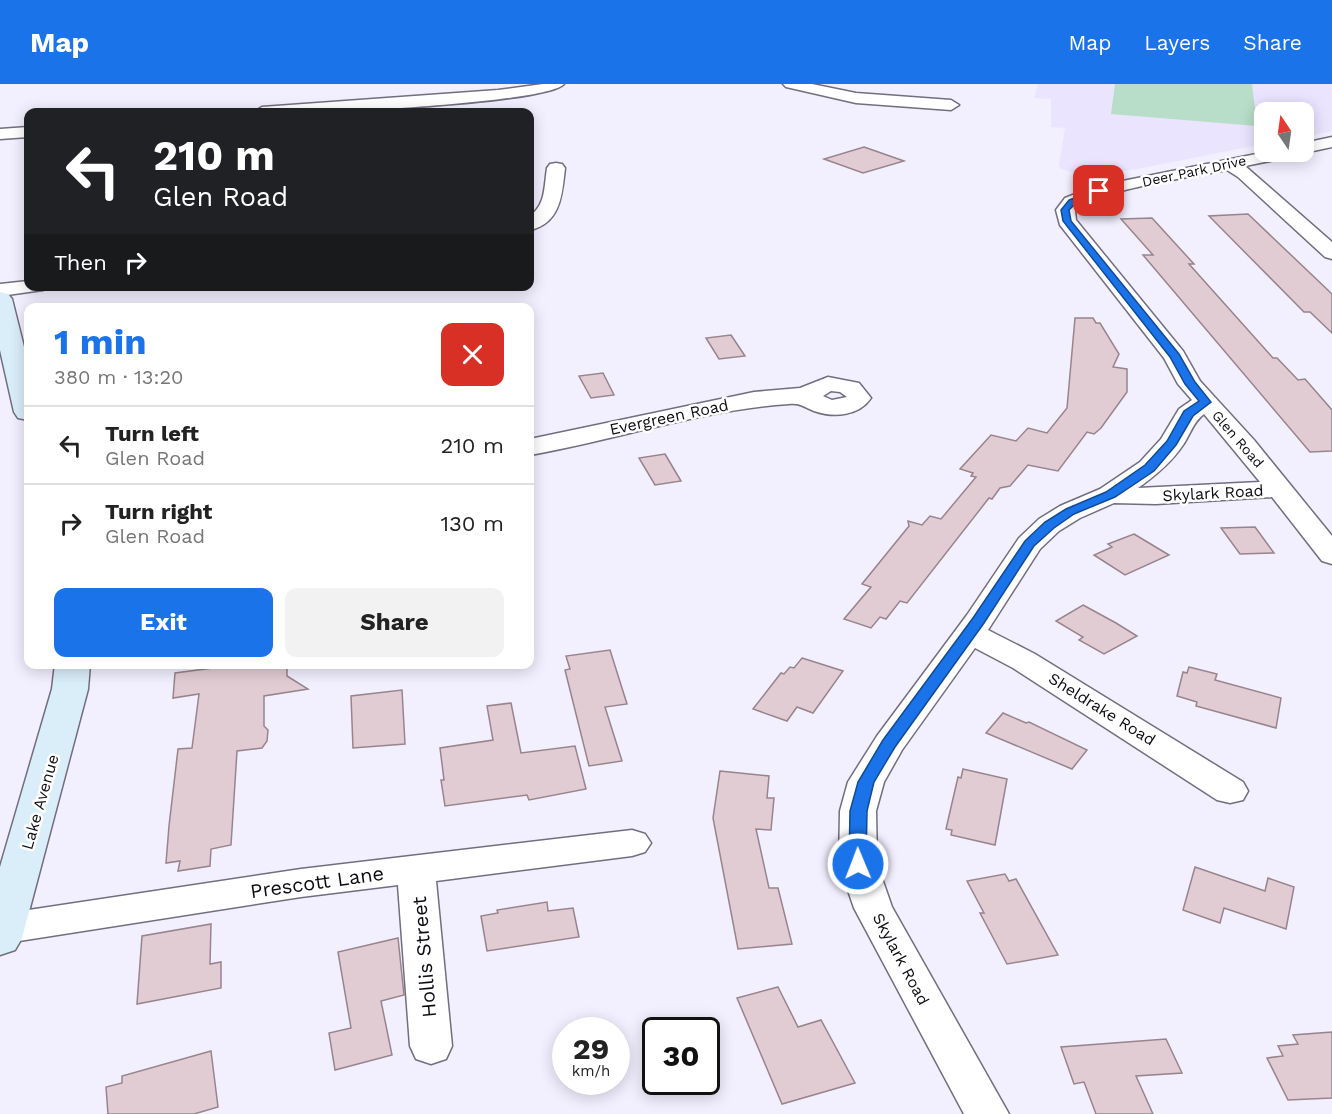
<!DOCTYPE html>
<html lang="en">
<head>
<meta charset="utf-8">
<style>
	:root { --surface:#fff; --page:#f2f2f2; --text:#222; --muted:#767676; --line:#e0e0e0; --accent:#1a73e8 }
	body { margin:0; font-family:"Work Sans",sans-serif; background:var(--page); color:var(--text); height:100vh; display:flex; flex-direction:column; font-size:22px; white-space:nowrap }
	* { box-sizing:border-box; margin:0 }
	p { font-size:20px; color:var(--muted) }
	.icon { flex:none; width:33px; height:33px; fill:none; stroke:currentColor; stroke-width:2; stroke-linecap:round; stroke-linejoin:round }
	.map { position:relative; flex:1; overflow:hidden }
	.sheet { position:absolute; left:24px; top:219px; width:510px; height:366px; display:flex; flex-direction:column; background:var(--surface); border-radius:12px; box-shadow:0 3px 15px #0003 }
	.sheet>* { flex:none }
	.banner { position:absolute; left:24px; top:24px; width:510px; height:183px; border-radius:12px; box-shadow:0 3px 15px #0003; background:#202124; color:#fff; overflow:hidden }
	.needle { width:39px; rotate:347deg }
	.fabs { position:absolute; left:1254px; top:18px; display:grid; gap:12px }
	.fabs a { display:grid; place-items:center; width:60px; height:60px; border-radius:12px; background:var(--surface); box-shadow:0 3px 15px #0003; font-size:30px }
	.speed { position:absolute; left:552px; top:933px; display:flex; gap:12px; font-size:30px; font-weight:700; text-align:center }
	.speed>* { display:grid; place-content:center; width:78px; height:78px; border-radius:50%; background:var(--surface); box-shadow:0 3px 15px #0003; line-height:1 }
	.speed small { font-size:15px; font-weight:400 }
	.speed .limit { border:3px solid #111; border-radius:9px; background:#fff; color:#111 }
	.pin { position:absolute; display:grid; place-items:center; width:51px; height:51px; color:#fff; margin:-26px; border-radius:12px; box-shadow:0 3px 9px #0006 }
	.me { position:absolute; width:66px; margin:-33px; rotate:359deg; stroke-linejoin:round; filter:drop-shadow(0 0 4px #0008) }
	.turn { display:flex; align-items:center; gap:21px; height:126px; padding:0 30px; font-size:27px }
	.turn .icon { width:78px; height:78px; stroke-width:2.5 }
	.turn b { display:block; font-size:42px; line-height:51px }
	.then { display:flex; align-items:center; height:57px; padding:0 30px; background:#0003; gap:12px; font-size:22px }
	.round { display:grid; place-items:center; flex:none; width:63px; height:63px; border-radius:12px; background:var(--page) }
	.summary { display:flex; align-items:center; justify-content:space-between; height:102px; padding:0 30px }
	h1 { font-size:36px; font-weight:700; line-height:45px; color:var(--accent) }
	.cta { display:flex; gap:12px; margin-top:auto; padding:12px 30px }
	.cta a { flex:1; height:69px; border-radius:12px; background:var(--accent); color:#fff; font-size:24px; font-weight:700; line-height:69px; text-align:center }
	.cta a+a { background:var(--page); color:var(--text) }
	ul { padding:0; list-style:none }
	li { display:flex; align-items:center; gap:18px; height:78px; padding:0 30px; border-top:2px solid var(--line) }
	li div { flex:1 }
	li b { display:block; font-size:22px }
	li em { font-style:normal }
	header { display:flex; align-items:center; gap:36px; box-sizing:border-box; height:84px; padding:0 30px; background:var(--accent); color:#fff }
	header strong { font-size:28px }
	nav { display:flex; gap:33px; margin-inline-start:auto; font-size:21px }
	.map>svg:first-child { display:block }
	.built { fill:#eae4ff }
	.green { fill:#b8ddc9 }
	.building { fill:#e2ccd4; stroke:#98848c; stroke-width:1.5 }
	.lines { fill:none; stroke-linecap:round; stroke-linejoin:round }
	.street-casing { stroke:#726e7f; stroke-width:3 }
	.secondary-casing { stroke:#726e7f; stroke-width:3 }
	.street { fill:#fff; fill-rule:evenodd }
	.secondary { fill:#daeefa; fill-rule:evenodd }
	.route { fill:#1a73e8; stroke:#114b97; stroke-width:1.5 }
	.labels { text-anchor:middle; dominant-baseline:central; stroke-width:5; stroke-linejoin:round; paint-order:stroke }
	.far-street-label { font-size:14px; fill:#0c0b11; stroke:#fff }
	.street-label { font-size:16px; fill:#0c0b11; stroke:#fff }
	.near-street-label { font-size:20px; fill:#0c0b11; stroke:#fff }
</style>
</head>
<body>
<header>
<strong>Map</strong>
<nav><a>Map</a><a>Layers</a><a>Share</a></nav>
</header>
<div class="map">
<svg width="1332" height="1030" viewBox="0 0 1332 1030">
	<rect width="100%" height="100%" fill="#f2efff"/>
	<!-- built -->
	<path class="built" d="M1038,0h294v47l-28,6v-25h-40v32l-127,25 -53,7 -23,-7 -2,-4 6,-37 -14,-1v-28l-17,-1z"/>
	<!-- green -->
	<path class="green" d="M1115,0h137l5,42 -146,-12z"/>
	<!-- building -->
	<g class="building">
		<path d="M864,63l40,14 -41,12 -39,-14z"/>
		<path d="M1248,130l84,80v39l-22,-21h-6l-95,-96z"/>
		<path d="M1152,134l42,46h-5l84,94h4l21,22 7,-1 27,31v41l-22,1 -167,-197h10l-32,-36z"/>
		<path d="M1075,234h18l3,5h4l19,31 -6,13 14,2v23l-26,36 -7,6 -7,-2 -29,39 -30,-6 -18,21 -10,2 -8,11 -3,-1 -82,105 -7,-2 -14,18 -6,-2 -9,11 -27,-9 27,-32 -9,-3 47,-58 -1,-5 14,4 8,-9 11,3 35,-42 -5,-1 2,-3 -13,-4 31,-34 25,6 12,-13 19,5 20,-25z"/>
		<path d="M731,251l14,21 -26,3 -13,-21z"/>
		<path d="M603,289l11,22 -23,3 -12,-22z"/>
		<path d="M665,370l16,27 -26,4 -16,-27z"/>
		<path d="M1255,443l19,26 -34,1 -19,-26z"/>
		<path d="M1134,450l35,21 -44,20 -31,-20 18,-8 -4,-3z"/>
		<path d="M1083,521l33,18 21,13 -33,18 -25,-14 4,-3 -27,-16z"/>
		<path d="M610,566l17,54 -22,3 17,54 -33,5 -24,-96 5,-1 -4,-13z"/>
		<path d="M802,574l41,13 -30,42 -16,-6 -10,14 -34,-12 28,-36 3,1 6,-7 4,1z"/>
		<path d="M244,580h43v12l21,13 -44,7v30l4,4 -1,11 -5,7 -25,3 -6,94 -20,4 -1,17 -32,5 2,-10 -14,2 3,-37 9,-77 14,-1 7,-54 -26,4 2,-25z"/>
		<path d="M1189,583l28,7 -2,6 66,18 -5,30 -80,-22 1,-4 -20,-6 6,-24 4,1z"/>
		<path d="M402,606l3,54 -52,4 -2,-52z"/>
		<path d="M511,619l10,50 54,-7 11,43 -57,11 -2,-5 -82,11 -4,-26h3l-4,-32 53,-8 -6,-34z"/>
		<path d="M1003,629l23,10 3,-1 58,28 -15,19 -86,-36z"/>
		<path d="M963,685l44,10 -12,66 -44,-10 1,-5 -6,-1 12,-52 3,1z"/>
		<path d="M720,687l49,5 -2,22h7l-3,32 -15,-1 13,59h9l14,56 -54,5 -25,-131z"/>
		<path d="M1195,783l70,24 3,-13 26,9 -8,42 -62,-21 -4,15 -37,-13z"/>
		<path d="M1005,790l4,7 7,-2 42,76 -51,9 -27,-51h4l-17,-32z"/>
		<path d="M547,818l1,9 25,-3 6,29 -92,14 -6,-35 17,-3 -1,-3z"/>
		<path d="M211,840l-1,40 11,-2v26l-84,16 5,-68z"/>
		<path d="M398,854l6,57 -23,6 11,54 -57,15 -6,-37 22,-5 -13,-76z"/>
		<path d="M778,903l20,40 23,-7 34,63 -73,21 -45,-106z"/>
		<path d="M1332,948v66l-44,2 -21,-42 16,-2 -5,-10 20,-2 -5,-9z"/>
		<path d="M1166,955l16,34 -46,3 17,38h-57l-12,-32 -10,2 -13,-37z"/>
		<path d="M211,967l7,56 -24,7h-86l-2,-27 16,-4v-7z"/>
	</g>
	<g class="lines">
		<!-- street casing -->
		<g class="street-casing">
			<g id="street">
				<path d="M543,0h21c-17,20 -274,32 -310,28l8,-5 236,-17z"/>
				<path d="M783,0h29l44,9 95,7 8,5 -8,5 -95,-7 -70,-16z"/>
				<path d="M28,43v10l-28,2v-10z"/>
				<path d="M1332,53v10l-28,6 -6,-1h6v-9z"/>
				<path d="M1266,68h32l-3,4 -50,10 87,76v17l-7,-2 -87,-80 -11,-7c-31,6 -135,21 -152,41l1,9 107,131 17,30 54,59 78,96v28l-10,-3 -50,-64 -116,7 -42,-1 -34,15 -21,13 -19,18 -52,81 47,24 208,128 5,9 -5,9 -13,3 -13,-3 -204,-132 -38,-20 -73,102 -18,32 -8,29 1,53 15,43 117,207h-45l-110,-206 -15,-44 1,-53 8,-29 29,-46 90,-121 52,-77 20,-19 21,-13 40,-17 40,-27 21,-23 18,-30 13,-9 -14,-16 -14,-26 -104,-133 -4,-15 9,-12 28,-11zM1204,330l56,68 -122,6c17,-12 33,-25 45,-43 7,-10 10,-23 21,-31z"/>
				<path d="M556,79l6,1 3,4c-3,26 -4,55 -35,62v-14c16,-12 14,-29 17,-48l3,-4z"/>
				<path d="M28,197v5h18l-3,4 -43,6v-12z"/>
				<path d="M828,293l31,6 12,15c-12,18 -37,20 -57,13 -11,-4 -13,-8 -25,-7 -88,6 -173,36 -259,51v-16l224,-47 46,-4zM831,307l9,1 7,5 -15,3 -9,-4z"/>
				<path d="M632,746l13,4 6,9 -6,9 -13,4 -196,25 16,165 -6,13 -15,5 -15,-5 -6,-13 -12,-161 -97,12 -301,47v-30h2l299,-45z"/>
			</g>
		</g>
		<!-- secondary casing -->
		<g class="secondary-casing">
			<g id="secondary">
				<path d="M0,208l8,2 4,5 16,64v57l-10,-2 -4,-6 -14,-62z"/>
				<path d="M55,580h35l-2,25 -66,249 -7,12 -15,5v-88l52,-178z"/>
			</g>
		</g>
		<!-- street -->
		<use href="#street" class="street"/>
		<!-- secondary -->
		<use href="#secondary" class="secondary"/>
	</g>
	<!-- route -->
	<path class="route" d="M1096,105l7,2 -28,13 -6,6 2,11 108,133 16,28 16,20 -18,14 -17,29 -22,26 -39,26 -41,17 -20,14 -20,18 -50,77 -89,124 -21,35 -7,29 -1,53 -2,4 -6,2 -7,-2 -2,-4 1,-53 8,-29 25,-42 90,-122 52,-77 20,-19 21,-13 40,-17 39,-27 22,-24 17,-30 15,-10 -14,-17 -15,-27 -107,-136 -2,-11 8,-10z"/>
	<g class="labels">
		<!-- far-street labels -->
		<g class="far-street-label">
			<text transform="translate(1194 87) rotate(-12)">Deer Park Drive</text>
			<text transform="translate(1238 355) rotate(49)">Glen Road</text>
		</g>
		<!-- street labels -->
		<g class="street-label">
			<text transform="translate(669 333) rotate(-12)">Evergreen Road</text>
			<text transform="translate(1213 409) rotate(-3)">Skylark Road</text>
			<text transform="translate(1102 625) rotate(32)">Sheldrake Road</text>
			<text transform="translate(40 718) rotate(-74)">Lake Avenue</text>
			<text transform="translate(901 875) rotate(62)">Skylark Road</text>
		</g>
		<!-- near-street labels -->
		<g class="near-street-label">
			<text transform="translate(317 798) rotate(-8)">Prescott Lane</text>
			<text transform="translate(424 873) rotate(-95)">Hollis Street</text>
		</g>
	</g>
</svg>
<div class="fabs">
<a><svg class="needle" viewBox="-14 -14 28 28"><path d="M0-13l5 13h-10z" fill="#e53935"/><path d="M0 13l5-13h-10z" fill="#767676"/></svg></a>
</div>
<div class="speed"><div>29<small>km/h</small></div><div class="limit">30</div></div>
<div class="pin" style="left:1099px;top:107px;background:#d93025"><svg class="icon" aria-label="arrive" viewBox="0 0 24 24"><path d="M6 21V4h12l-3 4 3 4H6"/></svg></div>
<svg class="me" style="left:858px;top:780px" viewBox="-20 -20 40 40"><circle r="17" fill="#1a73e8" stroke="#fff" stroke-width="3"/><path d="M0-11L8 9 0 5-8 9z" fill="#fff"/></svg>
<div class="banner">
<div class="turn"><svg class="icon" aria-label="left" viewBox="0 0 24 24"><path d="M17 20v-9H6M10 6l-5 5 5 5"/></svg><div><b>210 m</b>Glen Road</div></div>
<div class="then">Then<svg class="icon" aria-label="right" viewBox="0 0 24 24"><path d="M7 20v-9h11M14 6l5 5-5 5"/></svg></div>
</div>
<section class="sheet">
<div class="summary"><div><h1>1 min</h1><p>380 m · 13:20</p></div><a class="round" style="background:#d93025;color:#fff"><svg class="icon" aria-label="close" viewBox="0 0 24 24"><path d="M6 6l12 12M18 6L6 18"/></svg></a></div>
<ul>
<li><svg class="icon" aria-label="left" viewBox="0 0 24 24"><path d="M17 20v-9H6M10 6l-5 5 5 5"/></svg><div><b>Turn left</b><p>Glen Road</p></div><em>210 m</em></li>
<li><svg class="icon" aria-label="right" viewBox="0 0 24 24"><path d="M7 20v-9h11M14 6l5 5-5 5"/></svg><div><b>Turn right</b><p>Glen Road</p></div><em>130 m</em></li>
</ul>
<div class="cta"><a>Exit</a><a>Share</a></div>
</section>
</div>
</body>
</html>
